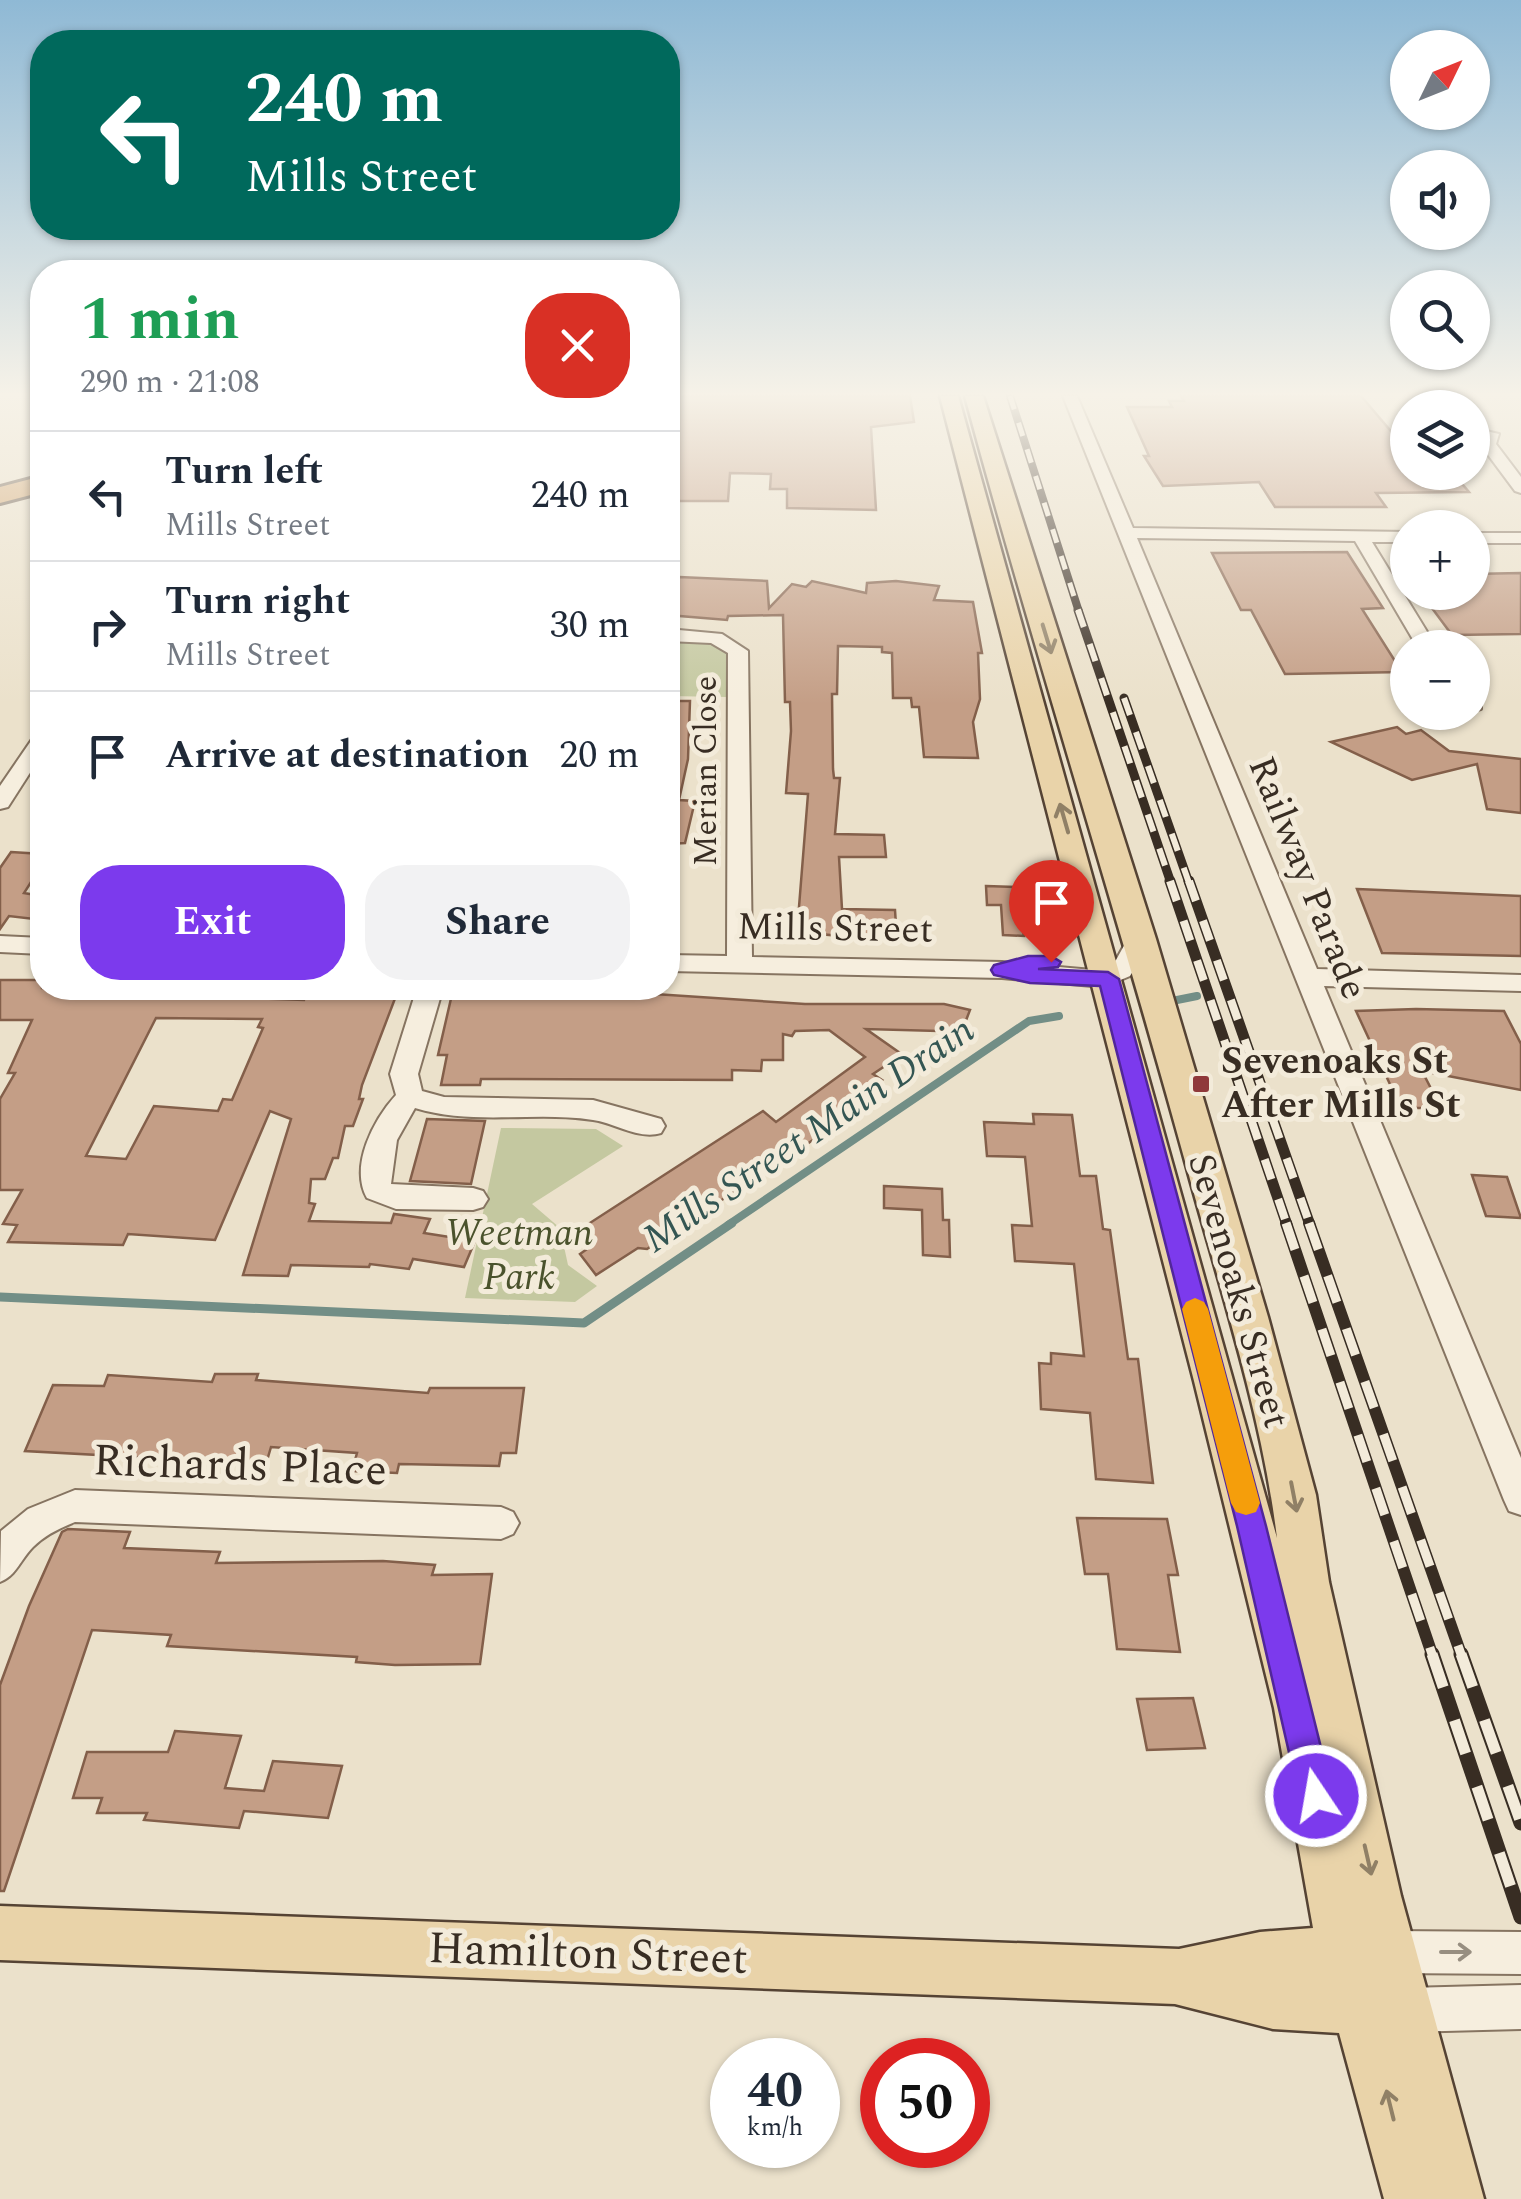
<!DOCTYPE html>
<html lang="en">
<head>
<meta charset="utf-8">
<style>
	:root { --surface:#fff; --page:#f2f2f3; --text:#1f2937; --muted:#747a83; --line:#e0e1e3; --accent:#7c3aed }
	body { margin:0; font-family:Spectral,serif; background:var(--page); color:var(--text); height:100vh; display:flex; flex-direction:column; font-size:38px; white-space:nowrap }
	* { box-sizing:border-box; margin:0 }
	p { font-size:32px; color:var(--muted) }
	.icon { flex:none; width:55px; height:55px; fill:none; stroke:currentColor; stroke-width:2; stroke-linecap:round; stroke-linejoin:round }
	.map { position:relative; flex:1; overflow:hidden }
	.side { position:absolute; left:30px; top:260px; width:650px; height:740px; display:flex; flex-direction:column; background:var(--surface); border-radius:40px; box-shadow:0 2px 8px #0004 }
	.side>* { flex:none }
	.guide { position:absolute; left:30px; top:30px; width:650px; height:210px; border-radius:40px; box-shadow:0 2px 8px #0004; background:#00695c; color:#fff; overflow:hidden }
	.needle { width:65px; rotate:47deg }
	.controls { position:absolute; left:1390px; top:30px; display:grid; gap:20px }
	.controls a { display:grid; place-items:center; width:100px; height:100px; border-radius:50%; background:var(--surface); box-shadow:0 2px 8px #0004; font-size:50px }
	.speed { position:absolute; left:710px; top:2038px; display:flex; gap:20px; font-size:50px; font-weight:700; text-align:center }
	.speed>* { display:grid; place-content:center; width:130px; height:130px; border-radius:50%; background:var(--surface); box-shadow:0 2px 8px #0004; line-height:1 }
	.speed small { font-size:25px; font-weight:400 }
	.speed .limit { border:15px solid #d22; background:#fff; color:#111 }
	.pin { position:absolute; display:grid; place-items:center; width:85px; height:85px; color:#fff; margin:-102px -42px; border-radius:50% 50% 50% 0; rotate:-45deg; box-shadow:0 0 10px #0007 }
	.pin .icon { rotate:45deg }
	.me { position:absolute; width:110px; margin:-55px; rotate:348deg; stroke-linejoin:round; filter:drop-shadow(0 0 8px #0008) }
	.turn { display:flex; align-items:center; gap:35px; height:210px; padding:0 50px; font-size:45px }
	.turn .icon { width:130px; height:130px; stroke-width:2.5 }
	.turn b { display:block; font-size:70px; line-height:85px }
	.round { display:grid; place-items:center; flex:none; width:105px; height:105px; border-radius:40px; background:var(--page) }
	.summary { display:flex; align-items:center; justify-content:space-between; height:170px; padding:0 50px }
	h1 { font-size:60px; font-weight:700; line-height:75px; color:#1e9e55 }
	.primary-button { display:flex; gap:20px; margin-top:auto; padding:20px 50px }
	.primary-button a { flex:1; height:115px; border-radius:40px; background:var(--accent); color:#fff; font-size:40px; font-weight:700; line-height:115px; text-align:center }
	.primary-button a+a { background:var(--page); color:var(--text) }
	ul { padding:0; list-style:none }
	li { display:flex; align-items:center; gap:30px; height:130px; padding:0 50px; border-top:2px solid var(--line) }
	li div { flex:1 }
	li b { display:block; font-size:38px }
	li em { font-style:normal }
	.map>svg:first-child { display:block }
	.green { fill:#c4c8a0 }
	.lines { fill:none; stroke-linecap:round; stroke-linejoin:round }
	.stream-far1 { stroke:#728e86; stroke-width:8 }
	.stream { stroke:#728e86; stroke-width:9 }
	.building { fill:#c49e86; stroke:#835f4a; stroke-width:2.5; fill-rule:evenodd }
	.minor-casing { stroke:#867461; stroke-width:4 }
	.major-casing { stroke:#554334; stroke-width:5 }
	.highway-casing { stroke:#554334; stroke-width:6 }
	.minor { fill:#f6eede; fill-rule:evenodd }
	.major { fill:#e9d3a9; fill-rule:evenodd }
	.highway { fill:#cf9f67; fill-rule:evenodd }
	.rail-far4-casing { stroke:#382d23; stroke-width:8 }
	.rail-far3-casing { stroke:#382d23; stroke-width:9 }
	.rail-far2-casing { stroke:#382d23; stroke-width:11 }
	.rail-far1-casing { stroke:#382d23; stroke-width:12 }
	.rail-casing { stroke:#382d23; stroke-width:15 }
	.rail-far4 { stroke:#f3ebda; stroke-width:5; stroke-dasharray:14; stroke-linecap:butt }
	.rail-far3 { stroke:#f3ebda; stroke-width:6; stroke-dasharray:18; stroke-linecap:butt }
	.rail-far2 { stroke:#f3ebda; stroke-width:8; stroke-dasharray:21; stroke-linecap:butt }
	.rail-far1 { stroke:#f3ebda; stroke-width:9; stroke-dasharray:28; stroke-linecap:butt }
	.rail { stroke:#f3ebda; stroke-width:11; stroke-dasharray:35; stroke-linecap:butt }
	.oneway { stroke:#908066 }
	.oneway2 { stroke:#978e80 }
	.route { fill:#7c3aed; stroke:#51269a; stroke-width:2.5 }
	.slow { fill:#f59e0b }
	.poi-dot { fill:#8f383a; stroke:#f3ebda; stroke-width:4 }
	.labels { text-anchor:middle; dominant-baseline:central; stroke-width:10; stroke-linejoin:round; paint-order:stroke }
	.far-street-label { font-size:32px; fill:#382d23; stroke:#f3ebda }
	.street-label { font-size:38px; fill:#382d23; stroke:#f3ebda }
	.poi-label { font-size:38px; font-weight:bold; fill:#382d23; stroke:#f3ebda; text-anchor:start }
	.park-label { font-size:38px; font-style:italic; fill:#4a522c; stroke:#f3ebda }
	.water-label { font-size:40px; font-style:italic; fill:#345653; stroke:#f3ebda }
	.near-street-label { font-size:45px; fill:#382d23; stroke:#f3ebda }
</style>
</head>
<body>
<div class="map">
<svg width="1521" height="2199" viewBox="0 0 1521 2199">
	<rect width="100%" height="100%" fill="#ebe1cb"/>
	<!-- green -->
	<g class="green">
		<path d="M668,640l44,1 17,11 -2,45 -59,-1z"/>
		<path d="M501,1128l95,1 27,17 -91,58 28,24 8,37 29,21 -22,16 -110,-4z"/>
	</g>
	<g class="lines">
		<!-- stream-far1 -->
		<g class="stream-far1">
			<path d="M1167,1002l30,-6"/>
			<path d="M728,1225l301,-204 30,-5"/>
		</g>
		<!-- stream -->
		<path class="stream" d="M0,1297l584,26 148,-100"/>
	</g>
	<!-- building -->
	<g class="building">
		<path d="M675,396h235l4,26 -43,5 5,83 -89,-2v-19h-17l1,-15 -41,-1 -2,28h-58l3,-24 -5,-1v-49z"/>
		<path d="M1181,396h180l34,40h13v36h44l17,20 -93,1 10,14h-111l-16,-25 -96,4 -19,-30h5l-22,-49h45l-3,-6h15z"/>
		<path d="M1347,552l36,56 -21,1 40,63 -117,2 -34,-64h-10l-29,-57z"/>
		<path d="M1521,573v61l-69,1 -32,-43h52v-18z"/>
		<path d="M679,577l88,4 2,27 23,-24 14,3 6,-6 54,12 1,-10 29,-2 43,5 -5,14 39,2 9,51h-4l2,46 -7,23 5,36 -54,-1 -5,-50h-7l-1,-9h-18l-1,-45 -10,-1v-5l-44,-1 -1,48h-5l1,75 1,9h6l-5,56 49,1 2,22h-47l3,52 53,1 2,31 -100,-9 11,-138 -22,-1 5,-62 -1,-29h-5l-2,-87 -55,1 -1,4 -59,-5v-16z"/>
		<path d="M668,701h22l-2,58 -9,41 16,1 -10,42 -17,1z"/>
		<path d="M1397,727l9,7 15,-4 28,21 72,8v54l-34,-4 -10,-45 -65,16 -81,-38z"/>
		<path d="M11,852l31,2v11l-18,28 18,3v13l-8,10 -25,-3 -9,13v-61z"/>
		<path d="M986,886l29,1 9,49 -21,-1 -2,-30h-14z"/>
		<path d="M1357,889l164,7v60l-139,-3z"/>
		<path d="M0,980h42v8h205l-4,10 61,2 2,-5 32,1 3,-8h58l-37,97 -3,14h4l-10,27h-8l-7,32h-5l-8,21h-14l-2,24 6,1 -6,17 82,2 3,-9 36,5 -6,14 51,8 -11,26 -51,-8 -4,10 -39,-5 -1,3 -78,-2 -3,11 -45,-1 48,-156 -21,-8 -55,129 -87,-6 -5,11 -115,-3 9,-17 -14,-1 19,-34h-22v-91l15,-26h-7l24,-53h-32zM156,1018l106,1 -4,8 5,1 -31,72 -9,-1 -5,12 -64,-5 -28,53 -40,-3z"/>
		<path d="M453,990l171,2 181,12h139l26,6 -10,26 -21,-5 -73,-2 44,31h-16l-21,14 9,6 -54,36 9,6 -24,18 -166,109 -9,-1 -42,27 -16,-21 10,-7 -11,-17 184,-119 13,11 89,-65 -36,-27 -34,1 -3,5 -9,-2v26h-21l-1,11 -29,-1v10l-251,-1 -1,6h-39l6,-30h-9z"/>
		<path d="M1416,1009l88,2 17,33v46l-99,-19 19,37h-40l-45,-97z"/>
		<path d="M1033,1114l39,1 8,61h16l7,53 7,1 18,129h10l15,124 -57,-4 -6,-66 -49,-4 -2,-46 12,1v-11l33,3 -10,-92 -59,-3 -3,-36 20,1 -7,-69 -38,-1 -3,-34 50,2z"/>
		<path d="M427,1119l58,2 -14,63 -61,-3z"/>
		<path d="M1472,1175l35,2 14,41 -35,-2z"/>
		<path d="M884,1186l58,3 1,31h6l1,37 -27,-2 -1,-45 -38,-2z"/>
		<path d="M215,1374h43l-2,6 172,13 2,-5h94l-8,65h-15l-2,13 -100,-2 -2,9 -45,-2 5,-18 -86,-6 -5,17 -241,-13 28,-66 51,1 4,-11 104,7z"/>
		<path d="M1077,1518l90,1 11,56h-10l12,77 -63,-3 -9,-75h-23z"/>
		<path d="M68,1529l62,3 -6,16 96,4 -4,11 167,-2 52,4 -3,10 60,-1 -12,90 -85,1 -39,-3 1,-5 -190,-11 4,-11 -79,-5 -88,261h-4v-206l29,-79 33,-74z"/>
		<path d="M1193,1698l12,50 -58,2 -10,-51z"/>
		<path d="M175,1731l66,5 -16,52 39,3 9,-30 69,5 -14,52 -84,-7 -5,17 -95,-8 3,-7h-50l5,-15h-29l14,-46h81z"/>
	</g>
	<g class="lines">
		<!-- minor casing -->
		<g class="minor-casing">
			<g id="minor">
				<path d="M1063,396h14l56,132 275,4v10h-36l65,106h-19l-63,-107 -218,-3 180,431 204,6v16l-197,-5 197,472v57l-12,-4 -5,-11z"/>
				<path d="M1486,431l13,3 -3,10 25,33v16l-6,-2 -35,-47z"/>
				<rect x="1472" y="533" width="49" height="10"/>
				<path d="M668,629l54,5 26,17 4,306 250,5 102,9 12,-11 15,-27h18l3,6 -22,37 -26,11 -102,-9 -334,-7v-16l59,1 1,-303 -17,-10 -43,-2z"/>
				<path d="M1472,698l9,3v8l-9,2z"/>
				<path d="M42,733v21l-34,53 -8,2v-23l35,-51z"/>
				<path d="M0,936l42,2v16l-42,-2z"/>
				<path d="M417,988h26l-25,86 4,17 22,6 149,3 68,19 4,7 -4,7c-22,7 -46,-10 -68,-13 -59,-9 -119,6 -178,-12l-18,32 -6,44 82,4 10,3 5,8 -5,8 -10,3 -77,-1 -29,-11c-18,-32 7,-79 29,-103l-6,-21z"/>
				<path d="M75,1490l426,17 12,5 6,11 -6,11 -12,5 -426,-17c-15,6 -30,13 -42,25 -13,13 -16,28 -33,35l1,-51 27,-22z"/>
				<path d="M1392,1931l129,1v42l-129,-1 -15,-6 -6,-15 6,-15z"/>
				<path d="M1521,1985v44l-114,3 -16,-6 -6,-16 6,-16 16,-6z"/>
			</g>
		</g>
		<!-- major casing -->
		<g class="major-casing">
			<path id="major" d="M940,396h18l319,1142c-15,-123 -56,-246 -89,-366 -71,-260 -153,-516 -223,-776h18l173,543 112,378 48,178 13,87 72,314 83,303h-100l-45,-166 -66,-4 -98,-25 -1175,-44v-54l1179,43 81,-17 53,-4 -39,-220 -80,-327z"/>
		</g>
		<!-- highway casing -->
		<g class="highway-casing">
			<path id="highway" d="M42,476v16l-42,11v-16z"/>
		</g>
		<!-- minor -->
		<use href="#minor" class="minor"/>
		<!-- major -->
		<use href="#major" class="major"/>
		<!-- highway -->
		<use href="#highway" class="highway"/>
		<!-- rail-far4 casing -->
		<g class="rail-far4-casing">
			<path id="rail-far4" d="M1010,396l69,216"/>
		</g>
		<!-- rail-far3 casing -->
		<g class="rail-far3-casing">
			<g id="rail-far3">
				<path d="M1078,610l93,273"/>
				<path d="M1124,698l65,185"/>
			</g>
		</g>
		<!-- rail-far2 casing -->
		<g class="rail-far2-casing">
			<g id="rail-far2">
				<path d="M1170,881l117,344"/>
				<path d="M1189,881l121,344"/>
			</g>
		</g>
		<!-- rail-far1 casing -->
		<g class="rail-far1-casing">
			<g id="rail-far1">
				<path d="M1286,1223l147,434"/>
				<path d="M1309,1223l153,434"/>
			</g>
		</g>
		<!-- rail casing -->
		<g class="rail-casing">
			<g id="rail">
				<path d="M1432,1654l89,263"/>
				<path d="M1461,1654l60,169"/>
			</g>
		</g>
		<!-- rail-far4 -->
		<use href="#rail-far4" class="rail-far4"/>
		<!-- rail-far3 -->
		<use href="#rail-far3" class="rail-far3"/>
		<!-- rail-far2 -->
		<use href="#rail-far2" class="rail-far2"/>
		<!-- rail-far1 -->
		<use href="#rail-far1" class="rail-far1"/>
		<!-- rail -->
		<use href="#rail" class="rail"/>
	</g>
	<!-- one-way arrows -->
	<defs><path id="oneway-shaft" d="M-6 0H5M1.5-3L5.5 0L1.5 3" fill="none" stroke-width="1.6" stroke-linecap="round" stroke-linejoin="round" transform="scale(2.5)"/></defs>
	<g class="oneway">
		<use href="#oneway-shaft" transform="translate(1047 639) rotate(73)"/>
		<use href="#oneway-shaft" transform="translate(1064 818) rotate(-106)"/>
		<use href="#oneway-shaft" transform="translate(1294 1497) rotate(79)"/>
		<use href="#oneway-shaft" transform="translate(1368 1860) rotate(77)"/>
		<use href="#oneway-shaft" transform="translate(1390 2105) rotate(-104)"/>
	</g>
	<use class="oneway2" href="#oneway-shaft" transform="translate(1456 1952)"/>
	<!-- sky -->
	<linearGradient id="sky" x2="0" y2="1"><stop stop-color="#8fb9d5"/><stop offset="0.56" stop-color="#f6f2e8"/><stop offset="1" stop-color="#f6f2e8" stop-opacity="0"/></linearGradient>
	<rect width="1521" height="704" fill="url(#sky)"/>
	<!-- route -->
	<path class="route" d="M1028,956h23l10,6 -3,5 -20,2 70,3 11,7 147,547 67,270 -5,12 -12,5 -12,-5 -5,-12 -62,-270 -137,-540 -70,-3 -36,-8 -3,-5 3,-5z"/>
	<!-- slow -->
	<path class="slow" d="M1195,1298l9,4 4,7 52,194 -4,9 -10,3 -10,-3 -5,-9 -49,-194 4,-7z"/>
	<!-- markers -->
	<rect class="poi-dot" x="1191" y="1074" width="20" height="20" rx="5"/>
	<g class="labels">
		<!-- far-street labels -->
		<g class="far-street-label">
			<text transform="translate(706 771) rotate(-90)">Merian Close</text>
		</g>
		<!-- street labels -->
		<g class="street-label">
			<text transform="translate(1307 878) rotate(68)">Railway Parade</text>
			<text transform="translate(835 929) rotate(1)">Mills Street</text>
			<text transform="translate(1238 1291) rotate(74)">Sevenoaks Street</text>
		</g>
		<!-- poi labels -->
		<g class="poi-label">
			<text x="1221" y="1062">Sevenoaks St<tspan x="1221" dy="44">After Mills St</tspan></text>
		</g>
		<!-- park labels -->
		<g class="park-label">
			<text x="519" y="1234">Weetman<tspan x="519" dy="44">Park</tspan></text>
		</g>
		<!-- water labels -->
		<g class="water-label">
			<text transform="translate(809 1135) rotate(-34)">Mills Street Main Drain</text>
		</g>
		<!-- near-street labels -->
		<g class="near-street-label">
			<text transform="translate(240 1466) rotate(2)">Richards Place</text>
			<text transform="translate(588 1954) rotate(2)">Hamilton Street</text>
		</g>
	</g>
</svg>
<div class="controls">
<a><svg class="needle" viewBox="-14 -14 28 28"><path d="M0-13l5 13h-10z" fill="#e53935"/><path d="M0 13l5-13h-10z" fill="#747a83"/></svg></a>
<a><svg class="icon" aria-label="sound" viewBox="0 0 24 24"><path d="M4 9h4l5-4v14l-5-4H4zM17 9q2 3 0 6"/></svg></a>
<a><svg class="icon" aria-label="search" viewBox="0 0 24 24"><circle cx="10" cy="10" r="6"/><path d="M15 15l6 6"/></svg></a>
<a><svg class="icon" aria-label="layers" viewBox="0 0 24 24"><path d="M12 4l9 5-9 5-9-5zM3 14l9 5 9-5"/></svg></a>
<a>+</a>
<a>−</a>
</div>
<div class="speed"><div>40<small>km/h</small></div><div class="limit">50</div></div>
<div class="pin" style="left:1051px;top:962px;background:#d93025"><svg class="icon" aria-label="arrive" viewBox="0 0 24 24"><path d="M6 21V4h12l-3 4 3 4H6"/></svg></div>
<svg class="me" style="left:1316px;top:1796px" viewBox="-20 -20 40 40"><circle r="17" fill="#7c3aed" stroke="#fff" stroke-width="3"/><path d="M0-11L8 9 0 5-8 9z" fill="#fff"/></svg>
<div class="guide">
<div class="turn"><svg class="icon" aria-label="left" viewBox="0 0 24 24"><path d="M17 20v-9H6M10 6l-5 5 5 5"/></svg><div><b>240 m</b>Mills Street</div></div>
</div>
<section class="side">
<div class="summary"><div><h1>1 min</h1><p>290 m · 21:08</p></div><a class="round" style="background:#d93025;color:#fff"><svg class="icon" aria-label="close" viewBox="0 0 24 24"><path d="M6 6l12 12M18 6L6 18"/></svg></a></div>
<ul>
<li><svg class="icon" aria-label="left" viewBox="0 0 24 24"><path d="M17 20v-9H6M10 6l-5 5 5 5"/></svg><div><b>Turn left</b><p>Mills Street</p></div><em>240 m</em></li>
<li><svg class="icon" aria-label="right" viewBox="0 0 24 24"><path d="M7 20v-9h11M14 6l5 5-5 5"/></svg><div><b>Turn right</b><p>Mills Street</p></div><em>30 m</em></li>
<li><svg class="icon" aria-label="arrive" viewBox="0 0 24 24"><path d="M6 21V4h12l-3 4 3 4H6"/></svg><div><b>Arrive at destination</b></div><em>20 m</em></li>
</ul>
<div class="primary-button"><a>Exit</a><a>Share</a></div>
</section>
</div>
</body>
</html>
